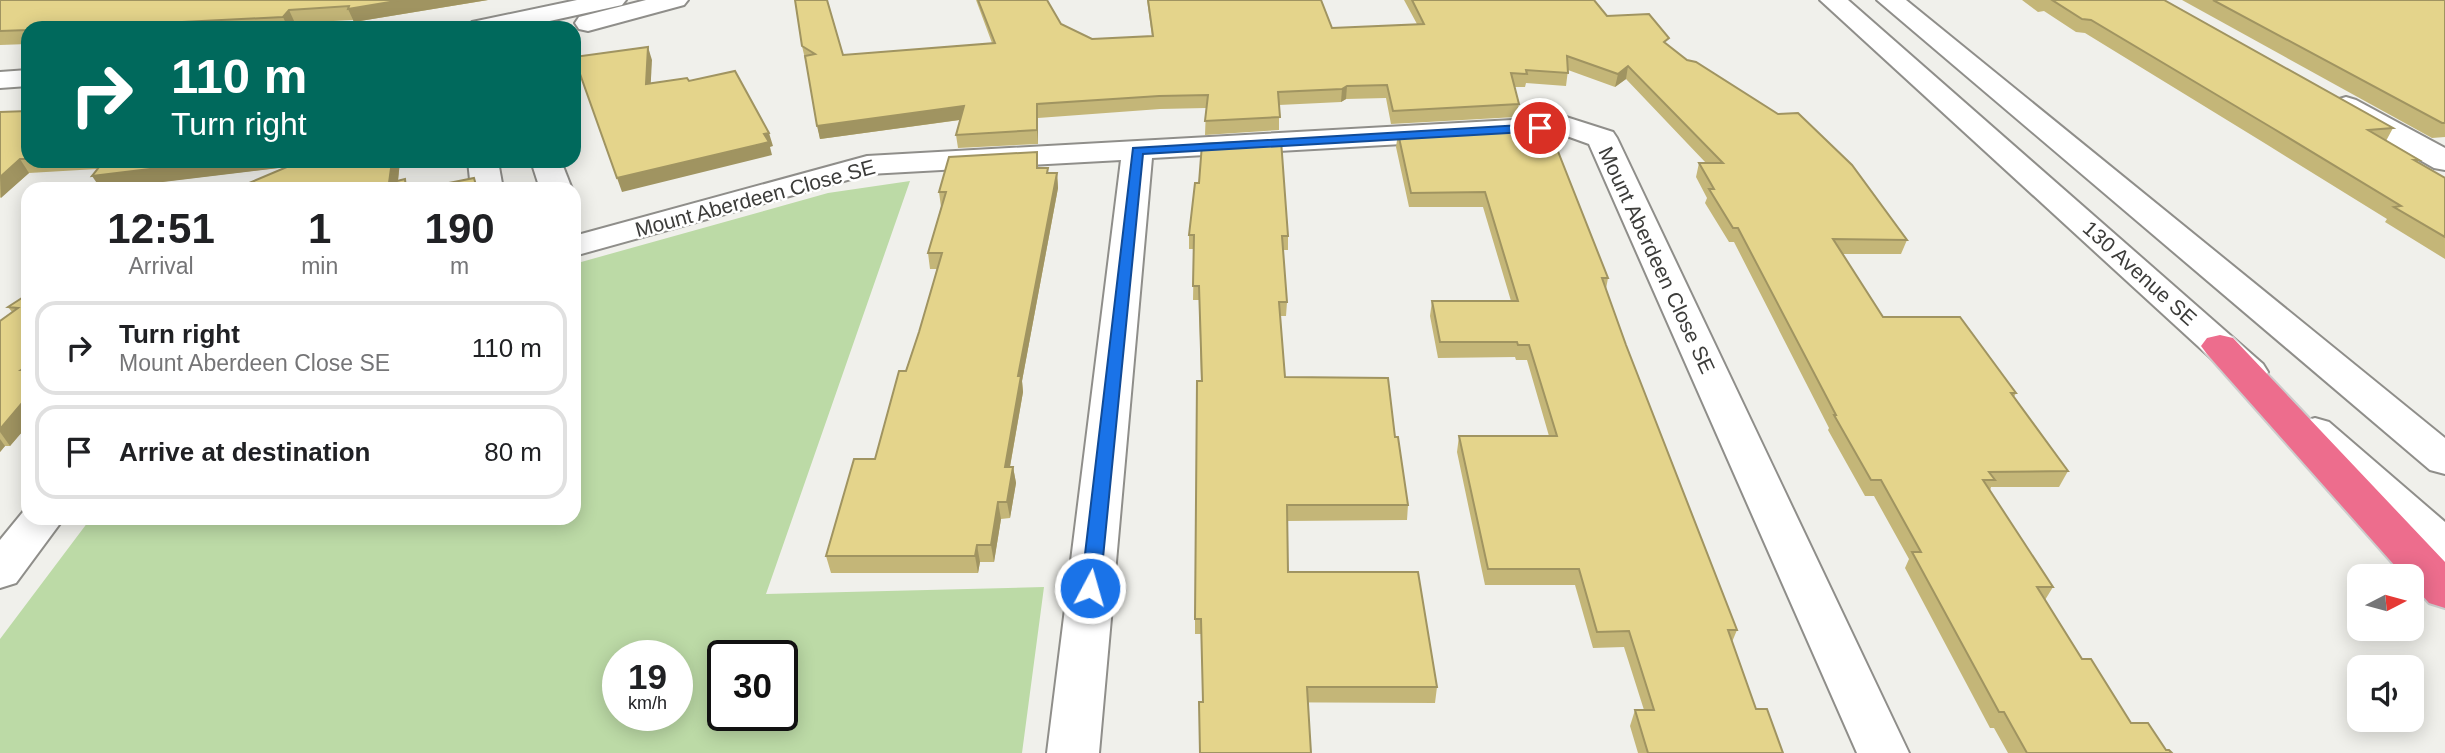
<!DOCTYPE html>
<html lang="en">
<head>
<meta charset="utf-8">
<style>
	:root { --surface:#fff; --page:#f2f2f2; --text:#202124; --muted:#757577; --line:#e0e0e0 }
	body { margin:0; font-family:Helvetica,sans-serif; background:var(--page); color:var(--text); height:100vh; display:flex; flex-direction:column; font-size:26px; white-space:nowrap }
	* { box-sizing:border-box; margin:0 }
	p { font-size:23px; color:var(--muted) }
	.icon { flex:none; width:38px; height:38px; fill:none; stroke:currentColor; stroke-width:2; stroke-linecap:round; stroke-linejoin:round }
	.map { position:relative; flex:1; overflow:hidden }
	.sheet { position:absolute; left:21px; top:182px; width:560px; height:343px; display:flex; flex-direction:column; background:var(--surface); border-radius:21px; box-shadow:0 4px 18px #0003 }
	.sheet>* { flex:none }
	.hud { position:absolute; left:21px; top:21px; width:560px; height:147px; border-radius:21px; box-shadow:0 4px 18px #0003; background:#00695c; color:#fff; overflow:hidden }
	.needle { width:46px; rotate:84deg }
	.tools { position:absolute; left:2347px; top:564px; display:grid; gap:14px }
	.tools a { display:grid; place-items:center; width:77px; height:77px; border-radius:14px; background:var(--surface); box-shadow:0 4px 18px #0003; font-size:35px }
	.speed { position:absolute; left:602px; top:640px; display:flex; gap:14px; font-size:35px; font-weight:700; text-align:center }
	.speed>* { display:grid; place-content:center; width:91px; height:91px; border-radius:50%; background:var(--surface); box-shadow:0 4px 18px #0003; line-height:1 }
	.speed small { font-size:18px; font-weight:400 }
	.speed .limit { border:4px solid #111; border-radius:10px; background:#fff; color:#111 }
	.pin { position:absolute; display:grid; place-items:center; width:60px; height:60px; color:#fff; margin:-30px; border:4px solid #fff; border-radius:50%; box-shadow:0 2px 7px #0007 }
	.me { position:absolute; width:77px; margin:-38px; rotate:6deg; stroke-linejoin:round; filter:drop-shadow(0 0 5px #0008) }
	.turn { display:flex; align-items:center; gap:24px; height:147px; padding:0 35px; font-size:32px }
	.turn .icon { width:91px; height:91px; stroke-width:2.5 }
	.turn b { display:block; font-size:49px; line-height:60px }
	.eta { display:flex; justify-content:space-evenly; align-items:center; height:119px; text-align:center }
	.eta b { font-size:42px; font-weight:700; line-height:49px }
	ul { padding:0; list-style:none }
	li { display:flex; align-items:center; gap:21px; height:94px; margin:0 14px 10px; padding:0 21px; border:4px solid var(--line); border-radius:21px }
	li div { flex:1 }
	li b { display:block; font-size:26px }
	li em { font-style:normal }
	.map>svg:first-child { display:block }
	.green { fill:#bcdaa6; fill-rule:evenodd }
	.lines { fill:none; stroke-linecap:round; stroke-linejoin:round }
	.minor-casing { stroke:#8f8e8a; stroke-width:4 }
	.highway-casing { stroke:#ccc; stroke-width:4 }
	.minor { fill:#fff; fill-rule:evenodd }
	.highway { fill:#ed6d8d; fill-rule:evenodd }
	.wall { fill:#c4b678 }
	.shaded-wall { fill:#a09461 }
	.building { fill:#e4d48b; stroke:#a09461; stroke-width:2 }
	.route { fill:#1a73e8; stroke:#114b97; stroke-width:2 }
	.labels { text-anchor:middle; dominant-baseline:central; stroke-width:5; stroke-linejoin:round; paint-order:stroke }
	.street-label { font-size:21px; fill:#3c3c3a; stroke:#fff }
</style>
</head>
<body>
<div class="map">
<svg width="2445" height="753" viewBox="0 0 2445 753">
	<rect width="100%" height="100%" fill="#f0f0eb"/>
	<!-- green -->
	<path class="green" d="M910,181l-144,413 278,-7 -22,166h-1022v-114l91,-121h483v-254l254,-71zM618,656h59v60h-59zM723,656h59v60h-59z"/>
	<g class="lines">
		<!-- minor casing -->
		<g class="minor-casing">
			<g id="minor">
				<path d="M577,0h49l-4,5 -104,23h-50l4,-6z"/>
				<path d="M646,0h42l-4,5 -96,26 -9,-2 -4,-6 4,-6z"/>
				<path d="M1820,0h28l415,364 5,8 -5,8 -14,4 -14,-4z"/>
				<path d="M1877,0h29l539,438v36l-15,-4z"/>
				<path d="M28,70v16l-28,2v-16z"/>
				<path d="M2346,97l10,3 89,48v22l-11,-2 -98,-56 -4,-6 4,-6z"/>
				<path d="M1566,117l47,15 4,6 292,615h-52l-268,-609 -25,-9 -412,23 -53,595h-52l74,-593 -252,14 -295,82v-20l293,-80z"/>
				<path d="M468,161h30l5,28h-32z"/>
				<path d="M531,161h30l11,28h-32z"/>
				<path d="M2315,418l14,4 116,100v41l-16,-5 -128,-118 -6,-9 6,-9z"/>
				<path d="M27,507l1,11h36l-48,65 -16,5v-48z"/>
			</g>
		</g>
		<!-- highway casing -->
		<g class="highway-casing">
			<path id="highway" d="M2220,335l13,3 212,224v46l-16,-5 -17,-19v-8h-8l-197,-222 -6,-8 6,-8z"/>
		</g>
		<!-- minor -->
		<use href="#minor" class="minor"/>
		<!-- highway -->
		<use href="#highway" class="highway"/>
	</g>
	<!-- wall -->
	<g class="wall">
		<path d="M0,0h488l-134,22 -1,-2 -58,3 -4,5h-263v16l-28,1z"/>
		<path d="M976,0h71l14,24 31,15 60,-3 -5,-36h174l11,28 85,-4 -13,-24h190l13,16 61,29 239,195 -6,14h-59l41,63 133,76 -2,4 54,74 -9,16h-68l-1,4 63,96 -8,13 37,59 49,64 35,27 6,3h-164l-14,-25h-4l-85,-160 4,-9 -35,-63h-9l-37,-66 1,-2 -95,-186h-5l-24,-39 2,-5 -11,-21 3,-14h7l-80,-84 -11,8 -47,-17 -2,16 -40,-3 -1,4h-11l5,17 -3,13 -125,7 -5,-26 -40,1 -5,3 -62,3v25l-74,5 1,-27 -46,1 -122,9v26l-80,4 -2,-13 4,-15 -140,19 -14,-79 -1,-1 -3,-13 41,9 149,-12z"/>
		<path d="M2022,0h142l229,128 -7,13 33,19 -2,3 28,15v81l-60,-37 2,-3 -121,-75 -181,-111 -9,-1 -32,-21 -6,1z"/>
		<path d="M2182,0h263v137l-13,1z"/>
		<path d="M28,111v50h372l-2,20 7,-2 4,10h-174l51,-22 -185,22 -4,-20 -68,4 -29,25v-86z"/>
		<path d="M1398,133l130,8 20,8 60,129 -2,11 20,56 111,285 -5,12 24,67 27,44h-145l-8,-27 5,-16h9l-20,-63 -31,1 -18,-63h-90l-28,-133 2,-16h90l-22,-76h-11l-1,-3 -77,1 -8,-42 2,-15h79l-28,-94h-74l-13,-60z"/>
		<path d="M1038,168l10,5h9l1,15 -36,193 1,11 -13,75h3l3,16 -6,35 -9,1 -7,43h-14l-2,11h-147l-5,-17 49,-97 44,-127 18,-63h-7l-2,-16 13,-46 -2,-15z"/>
		<path d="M1189,235l99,1v14h-5l4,52 -1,14h-6l5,61 110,60 13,68 -1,15 -120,1 1,51 149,115 -2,16 -232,-1 -2,-68h-6v-15l6,-238 -2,-81h-6l1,-51h-5z"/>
		<path d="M28,294v131l-18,21h-5l-5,6v-131l12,-9 -4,-5z"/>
	</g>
	<!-- shaded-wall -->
	<g class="shaded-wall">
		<path d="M402,0h86l-134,22 -6,-13z"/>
		<path d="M289,10l6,13 -4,5h-3l-5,-11z"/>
		<path d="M648,47l4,13 -2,37 -4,-13z"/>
		<path d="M1628,66l-2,13 -11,8 3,-13z"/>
		<path d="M1347,86l-1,13 -5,3 1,-13z"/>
		<path d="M1037,104l1,14v26l-1,-14z"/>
		<path d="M964,106l2,13 -146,20 -3,-13z"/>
		<path d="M769,133l4,13 -3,1 2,8 -150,37 -5,-14z"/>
		<path d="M20,159l9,14 -28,25 -1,-21z"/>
		<path d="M216,161h122l-233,28h-4l-9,-13z"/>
		<path d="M392,161h8l-3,28 -8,-6z"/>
		<path d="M1057,173l1,15 -36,193 1,11 -16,91 -2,-16 13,-91z"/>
		<path d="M28,396v29l-18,21 -10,-14v-3z"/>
		<path d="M0,439l5,7 -5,6z"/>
		<path d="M1013,467l3,16 -6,35 -3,-16z"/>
		<path d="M998,502l3,17 -7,43 -3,-17z"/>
		<path d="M977,545l3,17 -2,11 -3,-17z"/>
	</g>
	<!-- building -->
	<g class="building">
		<path d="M0,0h402l-54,9 1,-3 -60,4 -6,7 -219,11h-36v2l-28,1z"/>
		<path d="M795,0h32l16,55 152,-12 -17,-43h69l14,24 31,15 61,-3 -5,-36h173l11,28 92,-4 -12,-24h182l13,16 42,-2 20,24 -5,4 23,18 9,2 82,52 20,-1 54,52 55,75 -74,-1 50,78h77l56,76h-5l57,78 -79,1 6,8h-12l70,107h-16l45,72h9l40,64h17l18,27h3l3,3h-145l-23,-41h-5l-87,-160h9l-40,-72h-10l-37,-65h2l-98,-187h-5l-24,-39h5l-15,-26h24l-95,-97 -10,8 -51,-18 1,17 -42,-3 1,4 -16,-1 8,31 -126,7 -6,-26 -40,1 -5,3 -64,3 2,25 -75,4 3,-26 -49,1 -122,8v26l-81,5 8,-29 -147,20 -12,-70 10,-2 -13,-8z"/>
		<path d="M2052,0h112l229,128 -25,2 51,30h-5l31,18v59l-51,-30 7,-1 -127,-77 -183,-109 -9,-1z"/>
		<path d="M2213,0h232v123h-3z"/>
		<path d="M648,47l-2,37 41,-6 2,3 46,-10 34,62 -5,1 5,8 -152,36 -43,-121z"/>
		<path d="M28,111v48h-8l-20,18v-65z"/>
		<path d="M1524,126l4,15h17l3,8h9l51,129h-6l24,67 111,285h-9l28,79h11l16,44h-135l-13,-43h19l-25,-79 -32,1 -18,-63h-91l-29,-133h98l-28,-91h-11l-1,-3h-77l-8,-41h86l-33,-109 -74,1 -13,-60z"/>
		<path d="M1281,140l7,96h-6l5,66h-8l6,75 103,1 7,59h3l10,68h-121l1,67h130l19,115h-130l4,66h-111l-1,-51h4l-2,-83h-6l2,-238h5l-3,-95h-6l1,-51h-5l6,-52h4l3,-39z"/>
		<path d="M1037,152v16h11l-1,5h10l-39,203h3l-16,91h8l-6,35h-9l-7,43h-14l-2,11h-149l28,-97h21l24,-88h7l13,-39 23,-79h-14l18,-61h-7l10,-35z"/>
		<path d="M104,161h112l-124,15z"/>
		<path d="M301,161h91l-3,22 16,-4 1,10h-171z"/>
		<path d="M474,178l3,11h-58z"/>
		<path d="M28,294v71l-7,5h7v26l-28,33v-108l18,-13 -10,-1z"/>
	</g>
	<!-- route -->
	<path class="route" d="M1540,124l4,1v6l-401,23 -43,434 -3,5h-13l-3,-5 52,-440z"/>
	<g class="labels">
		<!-- street labels -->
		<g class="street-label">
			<text transform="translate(755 198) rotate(-15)">Mount Aberdeen Close SE</text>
			<text transform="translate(1657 260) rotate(65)">Mount Aberdeen Close SE</text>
			<text transform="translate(2140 273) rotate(42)">130 Avenue SE</text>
		</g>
	</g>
</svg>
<div class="tools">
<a><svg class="needle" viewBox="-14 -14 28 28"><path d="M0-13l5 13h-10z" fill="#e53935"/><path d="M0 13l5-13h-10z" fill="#757577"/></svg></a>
<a><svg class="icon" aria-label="sound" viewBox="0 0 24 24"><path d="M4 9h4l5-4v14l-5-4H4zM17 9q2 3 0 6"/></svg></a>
</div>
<div class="speed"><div>19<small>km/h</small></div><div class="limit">30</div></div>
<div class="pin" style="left:1540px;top:128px;background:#d93025"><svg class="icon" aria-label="arrive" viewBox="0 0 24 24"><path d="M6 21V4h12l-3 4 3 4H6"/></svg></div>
<svg class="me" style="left:1090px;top:588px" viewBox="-20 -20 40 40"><circle r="17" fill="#1a73e8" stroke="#fff" stroke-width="3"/><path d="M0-11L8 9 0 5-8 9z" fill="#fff"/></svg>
<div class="hud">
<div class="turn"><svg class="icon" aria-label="right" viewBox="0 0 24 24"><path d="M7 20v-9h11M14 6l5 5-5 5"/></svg><div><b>110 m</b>Turn right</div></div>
</div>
<section class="sheet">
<div class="eta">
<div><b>12:51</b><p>Arrival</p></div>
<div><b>1</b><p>min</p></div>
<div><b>190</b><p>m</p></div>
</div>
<ul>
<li><svg class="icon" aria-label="right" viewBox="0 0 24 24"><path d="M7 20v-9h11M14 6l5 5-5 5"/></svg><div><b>Turn right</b><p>Mount Aberdeen Close SE</p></div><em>110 m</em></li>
<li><svg class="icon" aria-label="arrive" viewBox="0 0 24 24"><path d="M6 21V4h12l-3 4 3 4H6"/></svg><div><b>Arrive at destination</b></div><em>80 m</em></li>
</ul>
</section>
</div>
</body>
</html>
